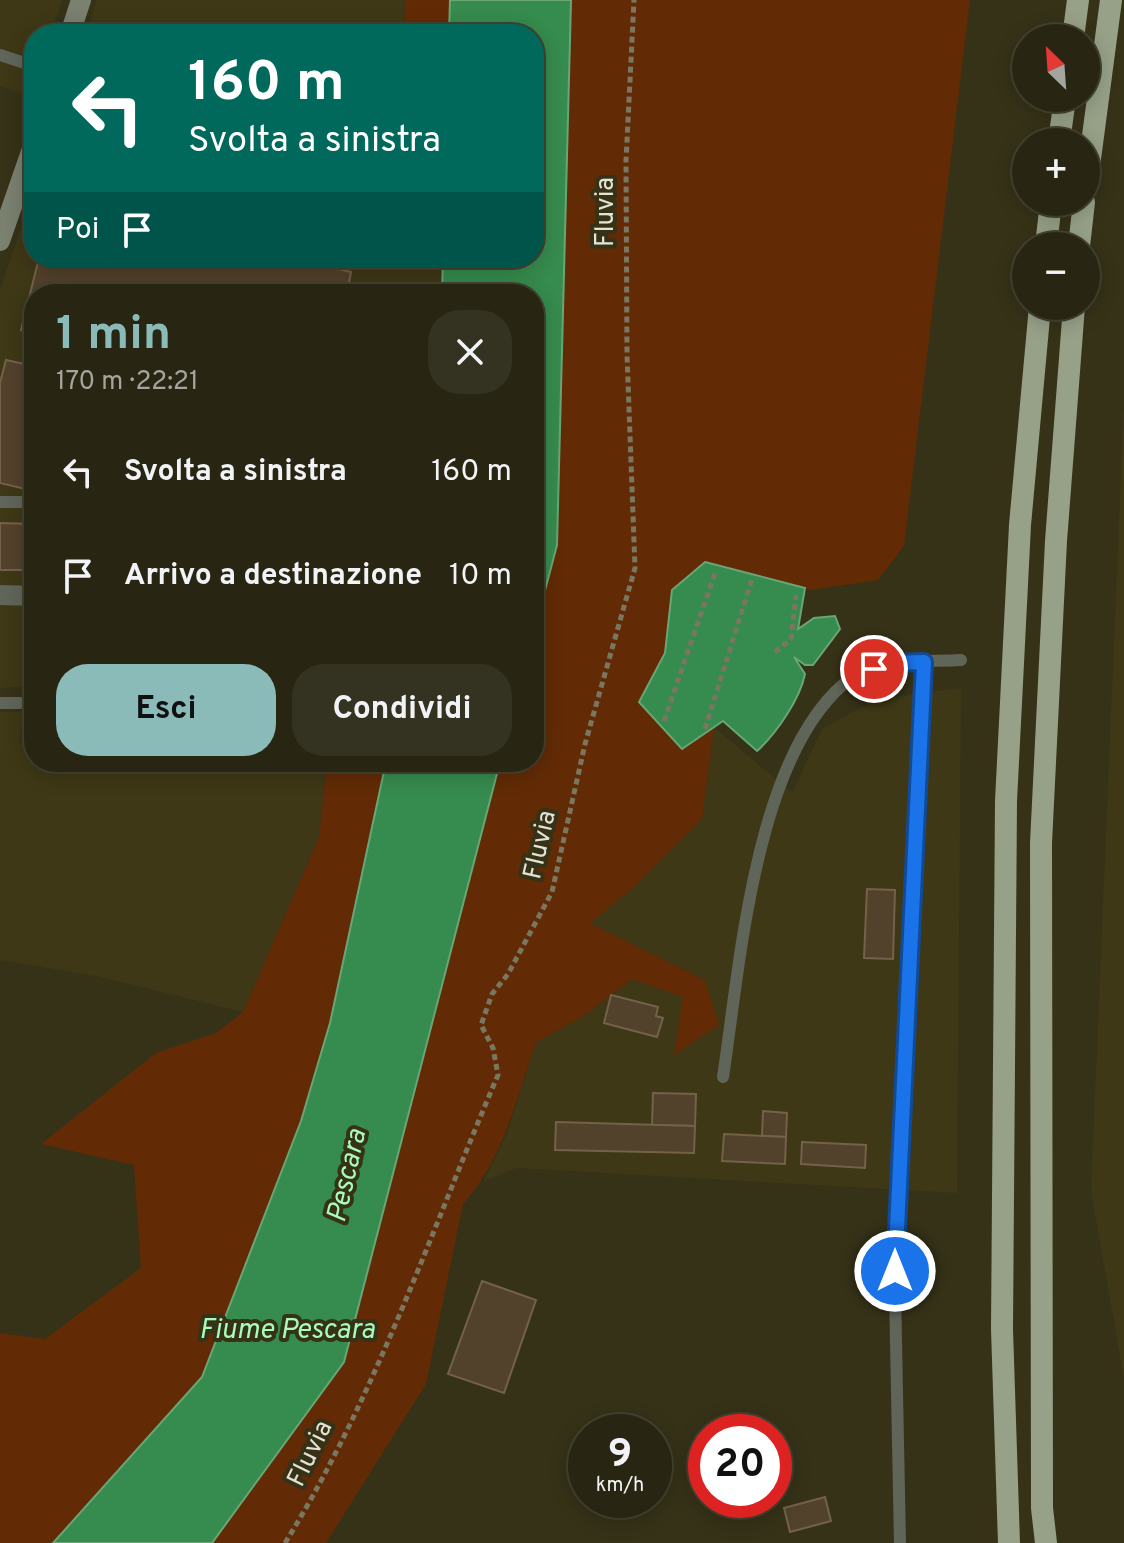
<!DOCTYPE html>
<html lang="it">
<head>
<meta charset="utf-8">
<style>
	:root { --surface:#282612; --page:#343220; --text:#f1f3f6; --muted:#a5a59f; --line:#444332; --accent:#8bbbb9 }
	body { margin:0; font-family:Overpass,sans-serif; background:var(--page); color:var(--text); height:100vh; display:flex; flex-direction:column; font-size:30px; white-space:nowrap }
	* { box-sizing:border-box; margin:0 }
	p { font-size:26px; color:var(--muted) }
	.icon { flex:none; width:44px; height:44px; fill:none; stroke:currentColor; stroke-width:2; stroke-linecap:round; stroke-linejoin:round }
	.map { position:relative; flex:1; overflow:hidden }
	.details { position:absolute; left:24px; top:284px; width:520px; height:488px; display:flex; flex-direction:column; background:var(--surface); border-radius:32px; box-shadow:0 4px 20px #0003,0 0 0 2px var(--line) }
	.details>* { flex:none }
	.top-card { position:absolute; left:24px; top:24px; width:520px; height:244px; border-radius:32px; box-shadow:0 4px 20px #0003,0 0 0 2px var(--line); background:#00695c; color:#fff; overflow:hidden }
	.needle { width:52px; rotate:335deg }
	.buttons { position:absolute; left:1012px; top:24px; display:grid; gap:16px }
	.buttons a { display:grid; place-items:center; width:88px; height:88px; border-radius:50%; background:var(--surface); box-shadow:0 4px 20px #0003,0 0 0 2px var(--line); font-size:40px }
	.speed { position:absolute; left:568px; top:1414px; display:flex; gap:16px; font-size:40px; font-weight:700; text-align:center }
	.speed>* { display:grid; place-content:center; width:104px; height:104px; border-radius:50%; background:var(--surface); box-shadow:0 4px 20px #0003,0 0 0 2px var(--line); line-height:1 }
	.speed small { font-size:20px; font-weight:400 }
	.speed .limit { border:12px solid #d22; background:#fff; color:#111 }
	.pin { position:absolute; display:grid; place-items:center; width:68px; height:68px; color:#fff; margin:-34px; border:4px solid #fff; border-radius:50%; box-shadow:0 2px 8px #0007 }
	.me { position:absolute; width:88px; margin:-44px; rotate:0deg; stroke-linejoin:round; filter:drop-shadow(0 0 6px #0008) }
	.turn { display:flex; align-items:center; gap:28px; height:168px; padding:0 32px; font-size:36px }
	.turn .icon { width:104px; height:104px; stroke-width:2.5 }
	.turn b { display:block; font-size:56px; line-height:68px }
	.then { display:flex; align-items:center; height:76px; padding:0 32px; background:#0003; gap:16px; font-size:30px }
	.round { display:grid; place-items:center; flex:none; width:84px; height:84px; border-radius:32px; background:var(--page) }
	.overview { display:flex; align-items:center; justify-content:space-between; height:136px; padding:0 32px }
	h1 { font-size:48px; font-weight:700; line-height:60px; color:var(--accent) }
	.button { display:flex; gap:16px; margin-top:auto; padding:16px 32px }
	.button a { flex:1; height:92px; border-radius:32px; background:var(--accent); color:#111; font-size:32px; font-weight:700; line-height:92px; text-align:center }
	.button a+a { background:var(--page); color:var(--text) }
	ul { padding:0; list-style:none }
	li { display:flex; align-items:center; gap:24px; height:104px; padding:0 32px }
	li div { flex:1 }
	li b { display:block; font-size:30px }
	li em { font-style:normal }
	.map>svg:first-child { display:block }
	.built { fill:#3e3816 }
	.green { fill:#622b06 }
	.water { fill:#368b4e; stroke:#6aa576; stroke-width:2 }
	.building { fill:#52412b; stroke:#73614a; stroke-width:2 }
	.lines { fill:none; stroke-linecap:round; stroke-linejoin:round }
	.path { stroke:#7a7761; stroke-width:5; stroke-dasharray:6 4; stroke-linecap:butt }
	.service { stroke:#606559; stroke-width:12 }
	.minor { stroke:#606559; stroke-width:20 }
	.secondary { stroke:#7a816f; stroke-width:20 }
	.trunk { stroke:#97a188; stroke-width:22 }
	.route-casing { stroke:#114b97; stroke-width:20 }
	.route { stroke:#1a73e8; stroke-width:14 }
	.labels { text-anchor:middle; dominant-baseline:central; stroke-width:8; stroke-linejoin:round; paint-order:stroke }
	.street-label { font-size:26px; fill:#e4e2d2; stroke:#363218 }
	.water-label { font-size:28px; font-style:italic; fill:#a7fcb8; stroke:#363218 }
</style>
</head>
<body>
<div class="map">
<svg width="1124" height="1543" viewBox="0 0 1124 1543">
	<rect width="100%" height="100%" fill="#363218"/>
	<!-- built -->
	<g class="built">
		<path d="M0,0h62l-11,34h-17l-2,63 -32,-11z"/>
		<path d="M97,0h308l-1,34h-318z"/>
		<path d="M34,189v69h409l-1,36h-408v392l-34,2v-398z"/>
		<path d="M1124,403v976l-33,-188z"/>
		<path d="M961,688l-4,505 -441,-25 -33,14 24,-49 29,-91 46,-25 50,-38 51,17 22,-16 -116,-57 44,-35 69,-69 12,-92 78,66 30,-64 56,-30z"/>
		<path d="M0,712h25l-6,31 15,4v15h293l-8,75 -76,175 -142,-35 -101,-17z"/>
	</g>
	<!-- green -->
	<g class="green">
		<path d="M405,0h45l-1,34h-45z"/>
		<path d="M571,0h399l-66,546 -26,34 -68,10 -105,-28 -33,28 -7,63 -26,49 43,46 32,-21 -12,92 -69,69 -43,35 115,57 14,45 -45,30 9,-58 -51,-18 -50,38 -46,25c-20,57 -32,116 -73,162l-37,180 -100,159h-114l132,-181 156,-600h34v-130l23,-87z"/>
		<path d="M327,762h59l-56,261 -29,98 -99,257 -149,165h-53v-210l45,6 96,-71 -7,-103 -93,-21 115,-91 60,-20 27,-21 76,-175z"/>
	</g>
	<!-- water -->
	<g class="water">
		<path d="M450,0h121l-14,545 -23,87v-338h-92l1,-36h91v-224h-85z"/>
		<path d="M705,562l100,26 -7,41 16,-11 21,-2 5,13 -27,36h-8l-11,-8 11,17c-5,25 -29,60 -48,77l-34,-30 -41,28 -43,-47 26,-49 7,-63z"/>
		<path d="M386,762h114l-156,600 -132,181h-159l149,-166 99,-256 29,-98z"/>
	</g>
	<!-- building -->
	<g class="building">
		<path d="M39,258h254l58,14 -4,22h-313v39l-13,-3z"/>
		<path d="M6,360l28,6v125l-34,-8v-100z"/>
		<path d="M0,523l34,1v46h-34z"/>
		<path d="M867,889l28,1 -2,69 -29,-1z"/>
		<path d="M611,995l47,12 -2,9 7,2 -6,19 -53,-14z"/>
		<path d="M653,1093l43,1 -1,32 -43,-1z"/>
		<path d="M763,1111l24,2 -1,24 -24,-1z"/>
		<path d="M556,1122l139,4 -1,27 -139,-3z"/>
		<path d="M724,1134l62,3 -1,27 -63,-3z"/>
		<path d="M802,1142l64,3 -1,23 -64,-4z"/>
		<path d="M482,1281l54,19 -32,93 -56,-19z"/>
		<path d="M825,1497l6,24 -41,11 -6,-24z"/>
	</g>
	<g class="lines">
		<!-- path -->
		<g class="path">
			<path d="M775,652l16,-13 5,-44"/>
			<path d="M664,721l52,-151"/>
			<path d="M705,729l47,-150"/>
			<path d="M285,1543c90,-145 146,-312 213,-468l-5,-27 -12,-23 11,-31 16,-20 44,-82 33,-148 50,-176 -8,-213 -1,-194 8,-161"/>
		</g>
		<!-- service -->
		<g class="service">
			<path d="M0,55l34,11"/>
			<path d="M0,502h34"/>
			<path d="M0,703h20"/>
			<path d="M723,1077c17,-111 32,-332 131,-401 28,-19 73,-14 107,-16"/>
			<path d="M900,1543l-6,-303 30,-578"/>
		</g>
		<!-- minor -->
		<path class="minor" d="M0,595l34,1"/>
		<!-- secondary -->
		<g class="secondary">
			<path d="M70,34l11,-34"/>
			<path d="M0,241l34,-98"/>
		</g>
		<!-- trunk -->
		<g class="trunk">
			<path d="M1073,38l5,-38"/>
			<path d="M1059,142l6,-44"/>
			<path d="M1086,189l25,-189"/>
			<path d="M1046,246l5,-44"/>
			<path d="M1079,246l5,-44"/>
			<path d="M1009,1543l-7,-214 4,-528 14,-276 20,-219"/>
			<path d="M1046,1543l-4,-35 -1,-665 15,-302 18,-235"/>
		</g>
	</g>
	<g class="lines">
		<!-- route casing -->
		<g class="route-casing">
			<path id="route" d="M874,669l18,-6 32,-1 -29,609"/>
		</g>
		<!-- route -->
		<use href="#route" class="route"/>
	</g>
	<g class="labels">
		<!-- street labels -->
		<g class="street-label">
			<text transform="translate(606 212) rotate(-90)">Fluvia</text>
			<text transform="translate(541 845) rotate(-77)">Fluvia</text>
			<text transform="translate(311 1454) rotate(-64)">Fluvia</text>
		</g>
		<!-- water labels -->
		<g class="water-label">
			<text transform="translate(348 1176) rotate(-77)">Pescara</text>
			<text x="287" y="1331">Fiume Pescara</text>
		</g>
	</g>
</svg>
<div class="buttons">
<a><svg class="needle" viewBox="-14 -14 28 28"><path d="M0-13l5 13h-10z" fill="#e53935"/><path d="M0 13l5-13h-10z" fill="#a5a59f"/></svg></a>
<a>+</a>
<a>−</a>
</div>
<div class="speed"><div>9<small>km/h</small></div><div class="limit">20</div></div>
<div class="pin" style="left:874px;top:669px;background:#d93025"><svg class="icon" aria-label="arrive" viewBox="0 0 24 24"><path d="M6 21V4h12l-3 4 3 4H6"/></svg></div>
<svg class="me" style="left:895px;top:1271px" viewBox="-20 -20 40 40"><circle r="17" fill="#1a73e8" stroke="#fff" stroke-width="3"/><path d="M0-11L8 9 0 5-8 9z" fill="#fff"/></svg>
<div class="top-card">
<div class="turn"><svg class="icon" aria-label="left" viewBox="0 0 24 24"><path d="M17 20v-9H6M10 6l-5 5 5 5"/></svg><div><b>160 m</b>Svolta a sinistra</div></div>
<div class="then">Poi<svg class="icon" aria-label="arrive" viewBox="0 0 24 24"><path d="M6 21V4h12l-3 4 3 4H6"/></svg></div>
</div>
<section class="details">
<div class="overview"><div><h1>1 min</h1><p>170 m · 22:21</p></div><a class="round"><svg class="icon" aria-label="close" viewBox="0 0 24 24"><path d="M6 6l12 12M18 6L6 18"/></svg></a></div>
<ul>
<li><svg class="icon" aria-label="left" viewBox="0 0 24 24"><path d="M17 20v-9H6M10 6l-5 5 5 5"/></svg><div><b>Svolta a sinistra</b></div><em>160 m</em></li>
<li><svg class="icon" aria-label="arrive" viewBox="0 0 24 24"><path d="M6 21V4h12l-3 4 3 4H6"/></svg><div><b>Arrivo a destinazione</b></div><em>10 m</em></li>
</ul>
<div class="button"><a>Esci</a><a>Condividi</a></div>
</section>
</div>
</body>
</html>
